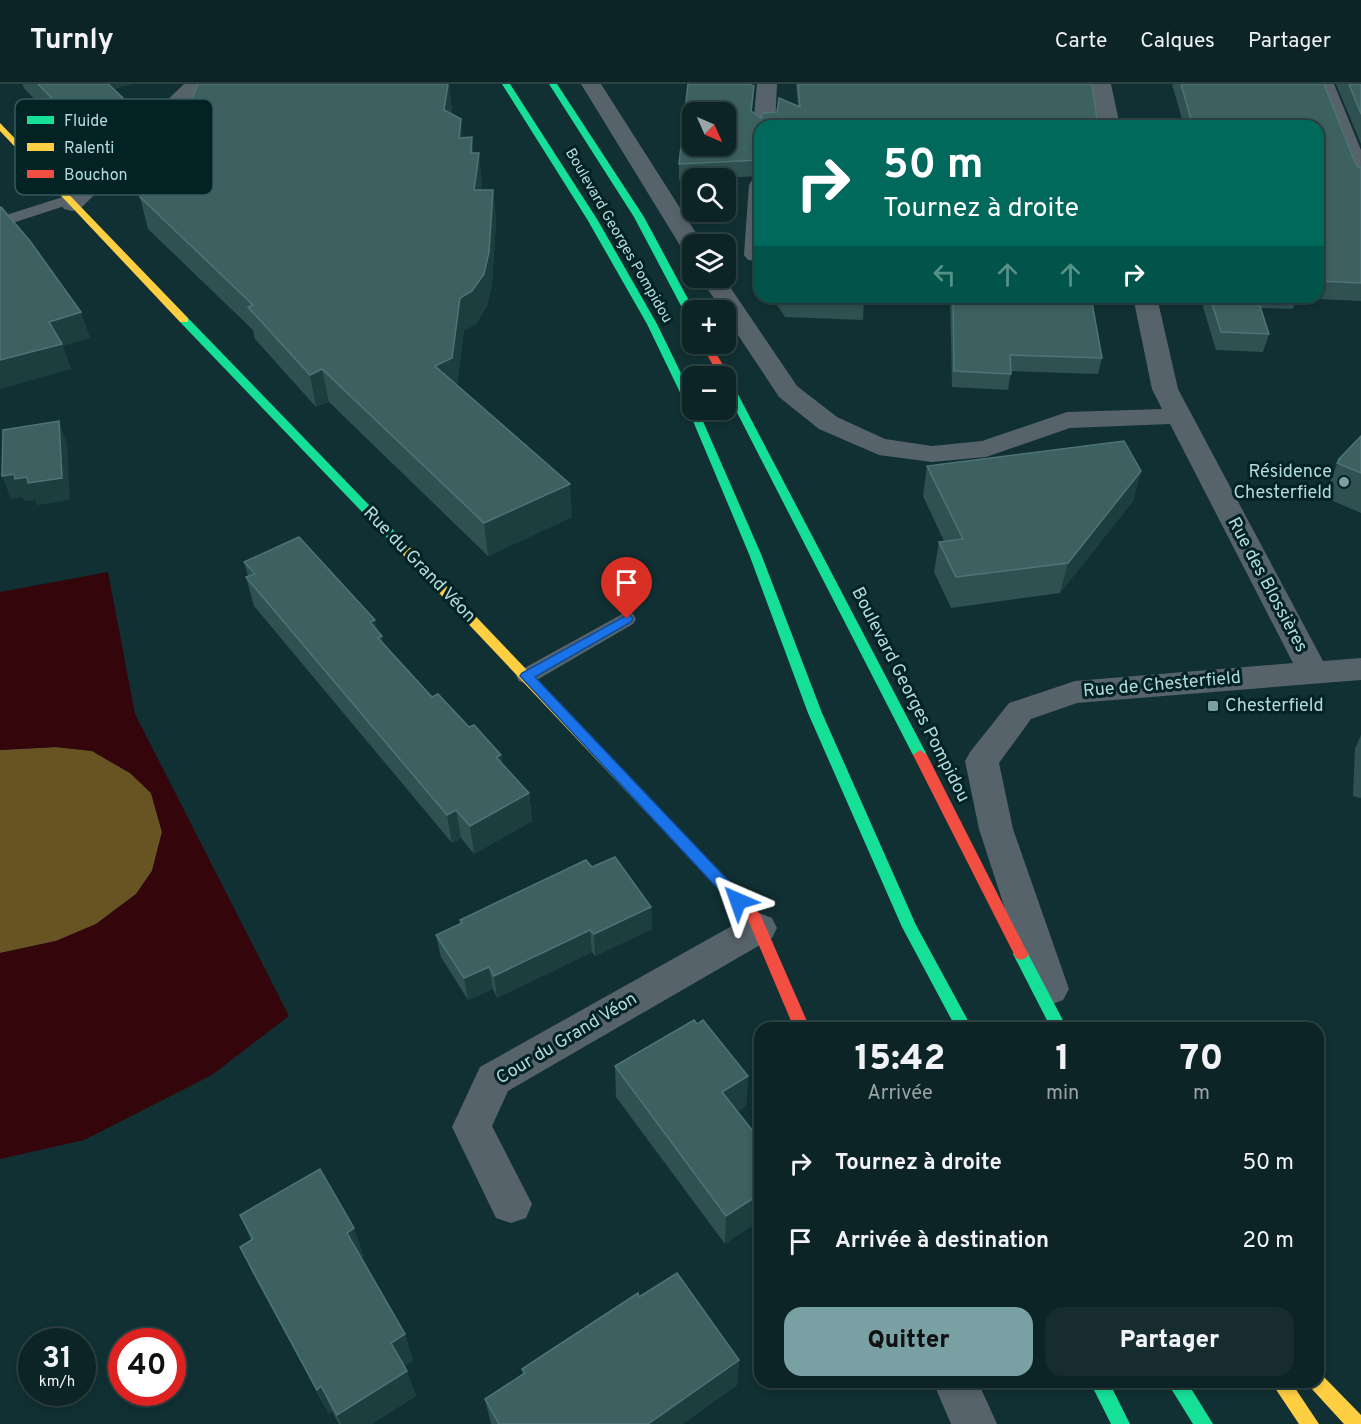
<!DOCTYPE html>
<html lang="fr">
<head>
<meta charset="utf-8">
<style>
	:root { --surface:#0d2426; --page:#162c2e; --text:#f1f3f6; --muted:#9aa4a7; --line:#2d4143; --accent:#79a0a3 }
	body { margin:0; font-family:Overpass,sans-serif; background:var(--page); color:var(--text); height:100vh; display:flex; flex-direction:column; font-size:22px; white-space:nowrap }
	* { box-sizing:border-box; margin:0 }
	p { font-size:20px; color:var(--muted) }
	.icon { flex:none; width:33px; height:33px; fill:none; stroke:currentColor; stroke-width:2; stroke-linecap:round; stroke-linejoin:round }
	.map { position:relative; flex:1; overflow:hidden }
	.sheet { position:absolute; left:754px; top:938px; width:570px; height:366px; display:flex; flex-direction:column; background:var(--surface); border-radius:18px; box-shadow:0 3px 9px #0003,0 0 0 2px var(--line) }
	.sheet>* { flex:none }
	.banner { position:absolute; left:754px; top:36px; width:570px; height:183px; border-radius:18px; box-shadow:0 3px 9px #0003,0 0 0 2px var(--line); background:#00695c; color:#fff; overflow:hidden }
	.needle { width:39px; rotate:135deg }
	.fabs { position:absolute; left:682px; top:18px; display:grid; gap:12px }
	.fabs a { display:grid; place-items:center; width:54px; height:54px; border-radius:12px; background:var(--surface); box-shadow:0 3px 9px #0003,0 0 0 2px var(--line); font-size:30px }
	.speed { position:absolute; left:18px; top:1244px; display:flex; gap:12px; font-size:30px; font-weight:700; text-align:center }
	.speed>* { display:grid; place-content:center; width:78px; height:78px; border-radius:50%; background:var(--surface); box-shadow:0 3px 9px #0003,0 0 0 2px var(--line); line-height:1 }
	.speed small { font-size:15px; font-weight:400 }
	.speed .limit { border:9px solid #d22; background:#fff; color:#111 }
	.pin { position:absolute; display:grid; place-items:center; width:51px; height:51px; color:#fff; margin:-62px -26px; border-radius:50% 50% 50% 0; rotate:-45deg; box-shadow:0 0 6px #0007 }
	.pin .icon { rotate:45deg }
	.me { position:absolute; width:66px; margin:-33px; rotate:317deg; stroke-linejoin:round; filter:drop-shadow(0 0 4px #0008) }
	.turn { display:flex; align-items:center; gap:21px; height:126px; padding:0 30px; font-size:27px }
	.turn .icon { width:78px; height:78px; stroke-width:2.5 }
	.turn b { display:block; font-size:42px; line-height:51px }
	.lanes { display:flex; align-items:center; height:57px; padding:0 30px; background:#0003; justify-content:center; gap:30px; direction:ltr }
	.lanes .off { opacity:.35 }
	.eta { display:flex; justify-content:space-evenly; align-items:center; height:102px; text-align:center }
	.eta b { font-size:36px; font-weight:800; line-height:42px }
	.primary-button { display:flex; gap:12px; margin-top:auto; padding:12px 30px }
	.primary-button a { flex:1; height:69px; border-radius:18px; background:var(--accent); color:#111; font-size:24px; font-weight:800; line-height:69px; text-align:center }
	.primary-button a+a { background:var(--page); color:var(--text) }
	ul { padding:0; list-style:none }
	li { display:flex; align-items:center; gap:18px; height:78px; padding:0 30px }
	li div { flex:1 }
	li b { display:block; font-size:22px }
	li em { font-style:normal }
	header { display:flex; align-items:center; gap:36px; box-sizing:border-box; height:84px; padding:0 30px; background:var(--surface); border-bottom:2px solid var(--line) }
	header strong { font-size:28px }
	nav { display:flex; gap:33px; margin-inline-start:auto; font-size:21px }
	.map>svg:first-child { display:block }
	.green { fill:#685323 }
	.water { fill:#34060b }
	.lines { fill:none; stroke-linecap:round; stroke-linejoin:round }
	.lane { fill:#57636a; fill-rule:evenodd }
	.street { fill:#57636a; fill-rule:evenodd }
	.fast { fill:#16e098; fill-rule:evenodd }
	.slow { fill:#ffcf43; fill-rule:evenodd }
	.jam { fill:#f24e42; fill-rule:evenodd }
	.wall { fill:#2f5152 }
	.shaded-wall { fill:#1d3e3f }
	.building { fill:#3d6061; stroke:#4f7475; stroke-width:1.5; fill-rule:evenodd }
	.route { fill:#1a73e8; stroke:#114b97; stroke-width:1.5 }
	.poi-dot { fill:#79a0a3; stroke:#032224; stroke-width:2 }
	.labels { text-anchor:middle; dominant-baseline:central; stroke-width:6; stroke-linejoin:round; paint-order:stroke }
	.far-street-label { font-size:15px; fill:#b1dcdf; stroke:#032224 }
	.poi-label { font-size:18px; fill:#b1dcdf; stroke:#032224; text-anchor:end }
	.street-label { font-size:18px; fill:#b1dcdf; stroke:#032224 }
	.key { fill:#032224; stroke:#375a5c; stroke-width:1.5 }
	.key-label { font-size:16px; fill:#b1dcdf }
</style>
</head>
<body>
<header>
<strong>Turnly</strong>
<nav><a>Carte</a><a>Calques</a><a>Partager</a></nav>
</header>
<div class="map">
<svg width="1361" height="1340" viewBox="0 0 1361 1340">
	<rect width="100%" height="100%" fill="#113033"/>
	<!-- green -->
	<path class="green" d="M56,663l36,4 38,22 21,20 11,39 -10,39 -16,23 -40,30 -40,17 -56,12v-203z"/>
	<!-- water -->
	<path class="water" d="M108,488l27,142 154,302 -77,59 -128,65 -84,19v-206l56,-12 40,-17 40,-30 16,-23 10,-39 -11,-39 -21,-20 -38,-22 -36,-4 -56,3v-158z"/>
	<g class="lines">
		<!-- lane -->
		<g class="lane">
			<path d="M69,111l8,5 -3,3 -74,24v-10z"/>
			<path d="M626,528l7,2 3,5 -3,5 -98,57 -8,3 -8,-3 -3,-5 3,-5z"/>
		</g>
		<!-- street -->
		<g class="street">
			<path d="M184,0h22l-126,125 -8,2 -8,-2 -3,-5 3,-5z"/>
			<path d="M581,0h20l102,160h-10v10l-8,-2 -4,-5z"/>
			<path d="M757,0h20l-2,42h-15v5l-7,-5z"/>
			<path d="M1091,0h20l9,42h-22z"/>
			<path d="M1314,0h20l27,66v34l-8,-2 -3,-5z"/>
			<path d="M760,94v83l-12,-1 -4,-5 5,-70 3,-5z"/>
			<path d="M700,194h24l73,108 40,31 48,22 47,7 50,-5 85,-29 95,-3 -10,-20 -19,-92h24l21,92 145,272 38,-3v22l-284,23 -46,16 -32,44 14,66 56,160 -6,11 -13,5 -13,-5 -6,-11 -52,-160 -14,-68 5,-9 39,-49 66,-22 218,-18 -123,-239 -100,4 -84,29 -54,5 -53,-7 -60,-26 -40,-32 -53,-80v-7h-4z"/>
			<path d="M759,829l13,5 5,10 -5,10 -264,153 -16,35 40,78 -6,14 -15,5 -15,-5 -44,-91 28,-60 266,-149z"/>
			<path d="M933,1298h45l19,42h-46z"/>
		</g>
		<!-- fast -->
		<g class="fast">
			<path d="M502,0h8l87,135 60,105 36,74v12h5l63,144 61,159 94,212 56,103h-16l-54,-101 -94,-214 -59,-159 -61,-145 -41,-85 -60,-105z"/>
			<path d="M549,0h8l87,133 50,93 -1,12 -5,-3 -54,-102z"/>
			<path d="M184,233l4,1 209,216 2,3 -2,3h-8l-209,-218v-4z"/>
			<path d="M726,294l5,3 196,374 -2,4 -5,1 -7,-5 -187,-364z"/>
			<path d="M1021,864l5,2 41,78h-16l-38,-74 3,-4z"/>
			<path d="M1090,1298h19l21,42h-19z"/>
			<path d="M1167,1298h20l26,42h-20z"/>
		</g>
		<!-- slow -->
		<g class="slow">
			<path d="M0,39l188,195v4h-8l-180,-191z"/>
			<path d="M393,449l4,1 342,358 2,4 -2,4 -5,2 -5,-2 -340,-360 -2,-3z"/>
			<path d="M1318,1289l5,3 38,39v9h-17l-33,-36 -3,-6h10z"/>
			<path d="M1271,1298h20l28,42h-20z"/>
		</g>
		<!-- jam -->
		<g class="jam">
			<path d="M701,260h10l18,32 -1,2 -9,-2z"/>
			<path d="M920,666l7,5 99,195 3,4 -3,4 -5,2 -5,-2 -103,-203z"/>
			<path d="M734,806l5,2 21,22 50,114h-16l-45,-106 -22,-26 2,-4z"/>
		</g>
	</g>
	<!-- wall -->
	<g class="wall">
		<path d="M22,0h109l-17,5 18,40 -55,16 -53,-57z"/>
		<path d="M198,0h251l3,26 -1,4 12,24 11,15 8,31 -1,6h12l3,31 -4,63 -5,22 -11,18 -12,6 -7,55 115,132 -84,39 -159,-154 -13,5 -61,-68 -2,-9 -105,-101 -8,-32 23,-26z"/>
		<path d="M796,0h296l-332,42v50l-81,4v-16l74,-63 -1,10 9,7 37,-12z"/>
		<path d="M1172,0h152l30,76 4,7h3v134l-65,-3 -3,11 -32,-1 8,26 -6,18 -47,-2 -16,-53h118v-171h-134z"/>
		<path d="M1336,0h25v60z"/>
		<path d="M774,213h90l-1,23 -78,-3 -11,-17z"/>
		<path d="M950,213h141l11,61 -4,16 -87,-3 -3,19 -56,-3z"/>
		<path d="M1361,352v77l-37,-16 15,-38z"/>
		<path d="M927,382l214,5 -8,30 -73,92 -109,15 -17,-36 5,-30 5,-1 -21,-45z"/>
		<path d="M244,478l133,68 7,14 48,53 69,58 1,9 27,29 3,28 -58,33 -13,-16 -9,5 -198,-237 -8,-29 2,-1z"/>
		<path d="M1361,651v63l-8,-2 2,-47z"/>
		<path d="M592,783l59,40 1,22 -57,27 -3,-4 -95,46 -4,-9 -25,11 -27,-43 -5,-22 24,-11v-4z"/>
		<path d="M697,940l51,52 -2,30 -8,5 -13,133 -109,-147 -1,-31z"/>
		<path d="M240,1131l124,41 -3,2 52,102 -9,6 12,30 -45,28h-32l-7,-13 -3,3 -76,-140 -13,-27 11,-7z"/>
		<path d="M639,1213l100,63 -2,25 -55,39h-191l-6,-25 38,-24 -1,-6z"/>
	</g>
	<!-- shaded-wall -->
	<g class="shaded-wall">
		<path d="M93,0h38l-35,10z"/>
		<path d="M448,0h1l3,26 -4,31 -4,-31z"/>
		<path d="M123,14l9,31 -55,16 -9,-30z"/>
		<path d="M461,35l3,31 -5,-12z"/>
		<path d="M472,53l4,31 -5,-15z"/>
		<path d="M479,69l3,31 -5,37 -3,-31z"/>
		<path d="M493,106l3,31 -4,63 -5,22 -11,18 -12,6 -8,61 -21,-25 25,-68z"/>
		<path d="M81,228l9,26 -27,8 8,23 -71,20v-29l49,-38z"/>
		<path d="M322,285l7,33 -13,5 -6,-32z"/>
		<path d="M59,337l8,23 3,56 -33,5 -2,-5 -11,1 -2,-4 -11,2 -9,-23 12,-2 13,3z"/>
		<path d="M1141,387l-8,30 -73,92 8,-30z"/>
		<path d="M570,400l2,33 -84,39 -4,-33z"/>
		<path d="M375,536l3,17 4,-1 6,28 -18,-42z"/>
		<path d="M501,671l4,29 -9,-27z"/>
		<path d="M529,709l3,28 -58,33 -4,-28z"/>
		<path d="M456,726l5,28 -9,5 -5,-28z"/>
		<path d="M651,823l1,22 -57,27 -1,-22z"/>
		<path d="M590,846l2,22 -95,46 -3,-22z"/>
		<path d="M489,883l4,22 -25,11 -4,-22z"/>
		<path d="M748,992l-2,30 -25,16 1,-30z"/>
		<path d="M760,1110v27l-35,23 1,-28z"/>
		<path d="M354,1144l10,28 -8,4 -9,-27z"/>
		<path d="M405,1250l8,26 -13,8 -9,-25z"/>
		<path d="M739,1276l-2,25 -55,39h-34z"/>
		<path d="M407,1287l9,25 -45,28h-30l-4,-9z"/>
		<path d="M321,1302l11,25 -3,3 -12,-24z"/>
	</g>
	<!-- building -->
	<g class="building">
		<path d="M38,0h70l15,14 -55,17z"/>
		<path d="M198,0h250l-4,26 17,9 -2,19 13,-1 -1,16h8l-5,37h19l-4,62 -5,22 -12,17 -12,7 -8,60 -17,8 135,118 -86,39 -162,-154 -12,6 -62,-68 5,-2 -113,-108 6,-26h17z"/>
		<path d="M688,0h60l6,2 -3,25 10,7 2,-5 14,-1 2,-14 21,9 -2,-23h294l6,42h-338v34l-81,4zM693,28h33v34h-33z"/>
		<path d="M1181,0h143l30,76 4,7h3v116l-43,-2v-155h-125z"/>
		<path d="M1349,0h12v30z"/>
		<path d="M1,123l29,34 51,71 -32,10 13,22 -62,16v-152z"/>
		<path d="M783,213h81v7l-78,-3z"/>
		<path d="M953,213h138l11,61 -92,-3 1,19 -57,-3z"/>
		<path d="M1210,213h47l12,37 -48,-2z"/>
		<path d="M59,337l3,57 -34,5 -1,-6 -12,2 -1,-5 -12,2 1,-46z"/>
		<path d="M1361,352v37l-24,-10 3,-4h-1z"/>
		<path d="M1124,357l17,30 -73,92 -112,14 -17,-35 24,-3 -36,-73z"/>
		<path d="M299,453l76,83 -5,2 12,14 -4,2 54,59 6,-3 31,33 5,-2 27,30 -5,2 33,36 -59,33 -14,-16 -9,5 -201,-238 9,-3 -11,-12z"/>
		<path d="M615,773l36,50 -57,27 -4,-4 -96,46 -5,-9 -25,11 -28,-43 26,-12 -2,-3 126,-60 6,7z"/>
		<path d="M694,936l3,4 6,-4 45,56 -26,16 38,48v54l-34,22 -111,-150z"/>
		<path d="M320,1085l34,59 -7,5 58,101 -14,9 16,28 -70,44 -16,-29 -4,4 -77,-143 13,-8 -13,-24z"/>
		<path d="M677,1189l62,87 -91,64h-149l-14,-25 40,-26 -3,-4 32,-21 84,-55 1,4z"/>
	</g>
	<!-- route -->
	<path class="route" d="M627,531l4,1 2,3 -2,3 -96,55 209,220 2,4 -2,4h-11l-213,-229 2,-3z"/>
	<!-- markers -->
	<g class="poi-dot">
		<circle cx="1344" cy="398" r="6"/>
		<rect x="1207" y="616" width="12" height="12" rx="3"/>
	</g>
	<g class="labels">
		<!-- far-street labels -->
		<g class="far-street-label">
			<text transform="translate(618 152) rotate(60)">Boulevard Georges Pompidou</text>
		</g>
		<!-- poi labels -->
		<g class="poi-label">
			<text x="1332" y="388">Résidence<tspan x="1332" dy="21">Chesterfield</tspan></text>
			<text x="1225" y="622" text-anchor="start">Chesterfield</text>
		</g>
		<!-- street labels -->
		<g class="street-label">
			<text transform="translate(419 481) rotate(46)">Rue du Grand Véon</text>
			<text transform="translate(1267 501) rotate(62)">Rue des Blossières</text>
			<text transform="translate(1162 601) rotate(-5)">Rue de Chesterfield</text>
			<text transform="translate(910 611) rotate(63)">Boulevard Georges Pompidou</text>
			<text transform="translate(567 955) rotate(-31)">Cour du Grand Véon</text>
		</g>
	</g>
	<!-- legend -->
	<rect x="15" y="15" width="198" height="96" rx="9" class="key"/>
	<rect x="27" y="32" width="27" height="8" fill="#16e098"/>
	<rect x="27" y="59" width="27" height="8" fill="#ffcf43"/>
	<rect x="27" y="86" width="27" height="8" fill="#f24e42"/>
	<g class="key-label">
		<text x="64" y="42">Fluide</text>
		<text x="64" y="69">Ralenti</text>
		<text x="64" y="96">Bouchon</text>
	</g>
</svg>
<div class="fabs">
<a><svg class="needle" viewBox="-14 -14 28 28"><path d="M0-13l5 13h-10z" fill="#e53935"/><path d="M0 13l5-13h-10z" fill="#9aa4a7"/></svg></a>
<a><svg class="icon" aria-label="search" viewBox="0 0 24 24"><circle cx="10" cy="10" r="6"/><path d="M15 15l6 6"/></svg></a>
<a><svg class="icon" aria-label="layers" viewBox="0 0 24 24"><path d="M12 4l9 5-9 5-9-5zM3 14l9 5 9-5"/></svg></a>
<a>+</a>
<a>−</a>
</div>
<div class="speed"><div>31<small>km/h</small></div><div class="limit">40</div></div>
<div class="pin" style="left:627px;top:535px;background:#d93025"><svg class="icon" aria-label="arrive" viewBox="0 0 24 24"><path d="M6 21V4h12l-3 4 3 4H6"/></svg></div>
<svg class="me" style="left:738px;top:817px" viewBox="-20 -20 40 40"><path d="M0-17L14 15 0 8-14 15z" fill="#1a73e8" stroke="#fff" stroke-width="4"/></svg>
<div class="banner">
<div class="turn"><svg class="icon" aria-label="right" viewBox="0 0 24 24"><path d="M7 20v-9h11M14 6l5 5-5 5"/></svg><div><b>50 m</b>Tournez à droite</div></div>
<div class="lanes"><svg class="icon off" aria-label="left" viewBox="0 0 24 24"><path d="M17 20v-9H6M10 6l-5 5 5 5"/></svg><svg class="icon off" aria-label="ahead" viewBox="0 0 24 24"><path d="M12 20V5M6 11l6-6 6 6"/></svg><svg class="icon off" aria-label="ahead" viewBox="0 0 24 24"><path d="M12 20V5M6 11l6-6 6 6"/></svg><svg class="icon" aria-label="right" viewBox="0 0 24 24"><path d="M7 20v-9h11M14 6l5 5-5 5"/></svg></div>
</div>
<section class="sheet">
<div class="eta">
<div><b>15:42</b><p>Arrivée</p></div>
<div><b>1</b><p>min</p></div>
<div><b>70</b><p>m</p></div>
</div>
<ul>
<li><svg class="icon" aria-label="right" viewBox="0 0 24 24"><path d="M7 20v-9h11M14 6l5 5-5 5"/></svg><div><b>Tournez à droite</b></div><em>50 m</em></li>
<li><svg class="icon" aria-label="arrive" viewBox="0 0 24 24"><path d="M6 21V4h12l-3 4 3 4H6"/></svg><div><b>Arrivée à destination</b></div><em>20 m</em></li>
</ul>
<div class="primary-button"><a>Quitter</a><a>Partager</a></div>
</section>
</div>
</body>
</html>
